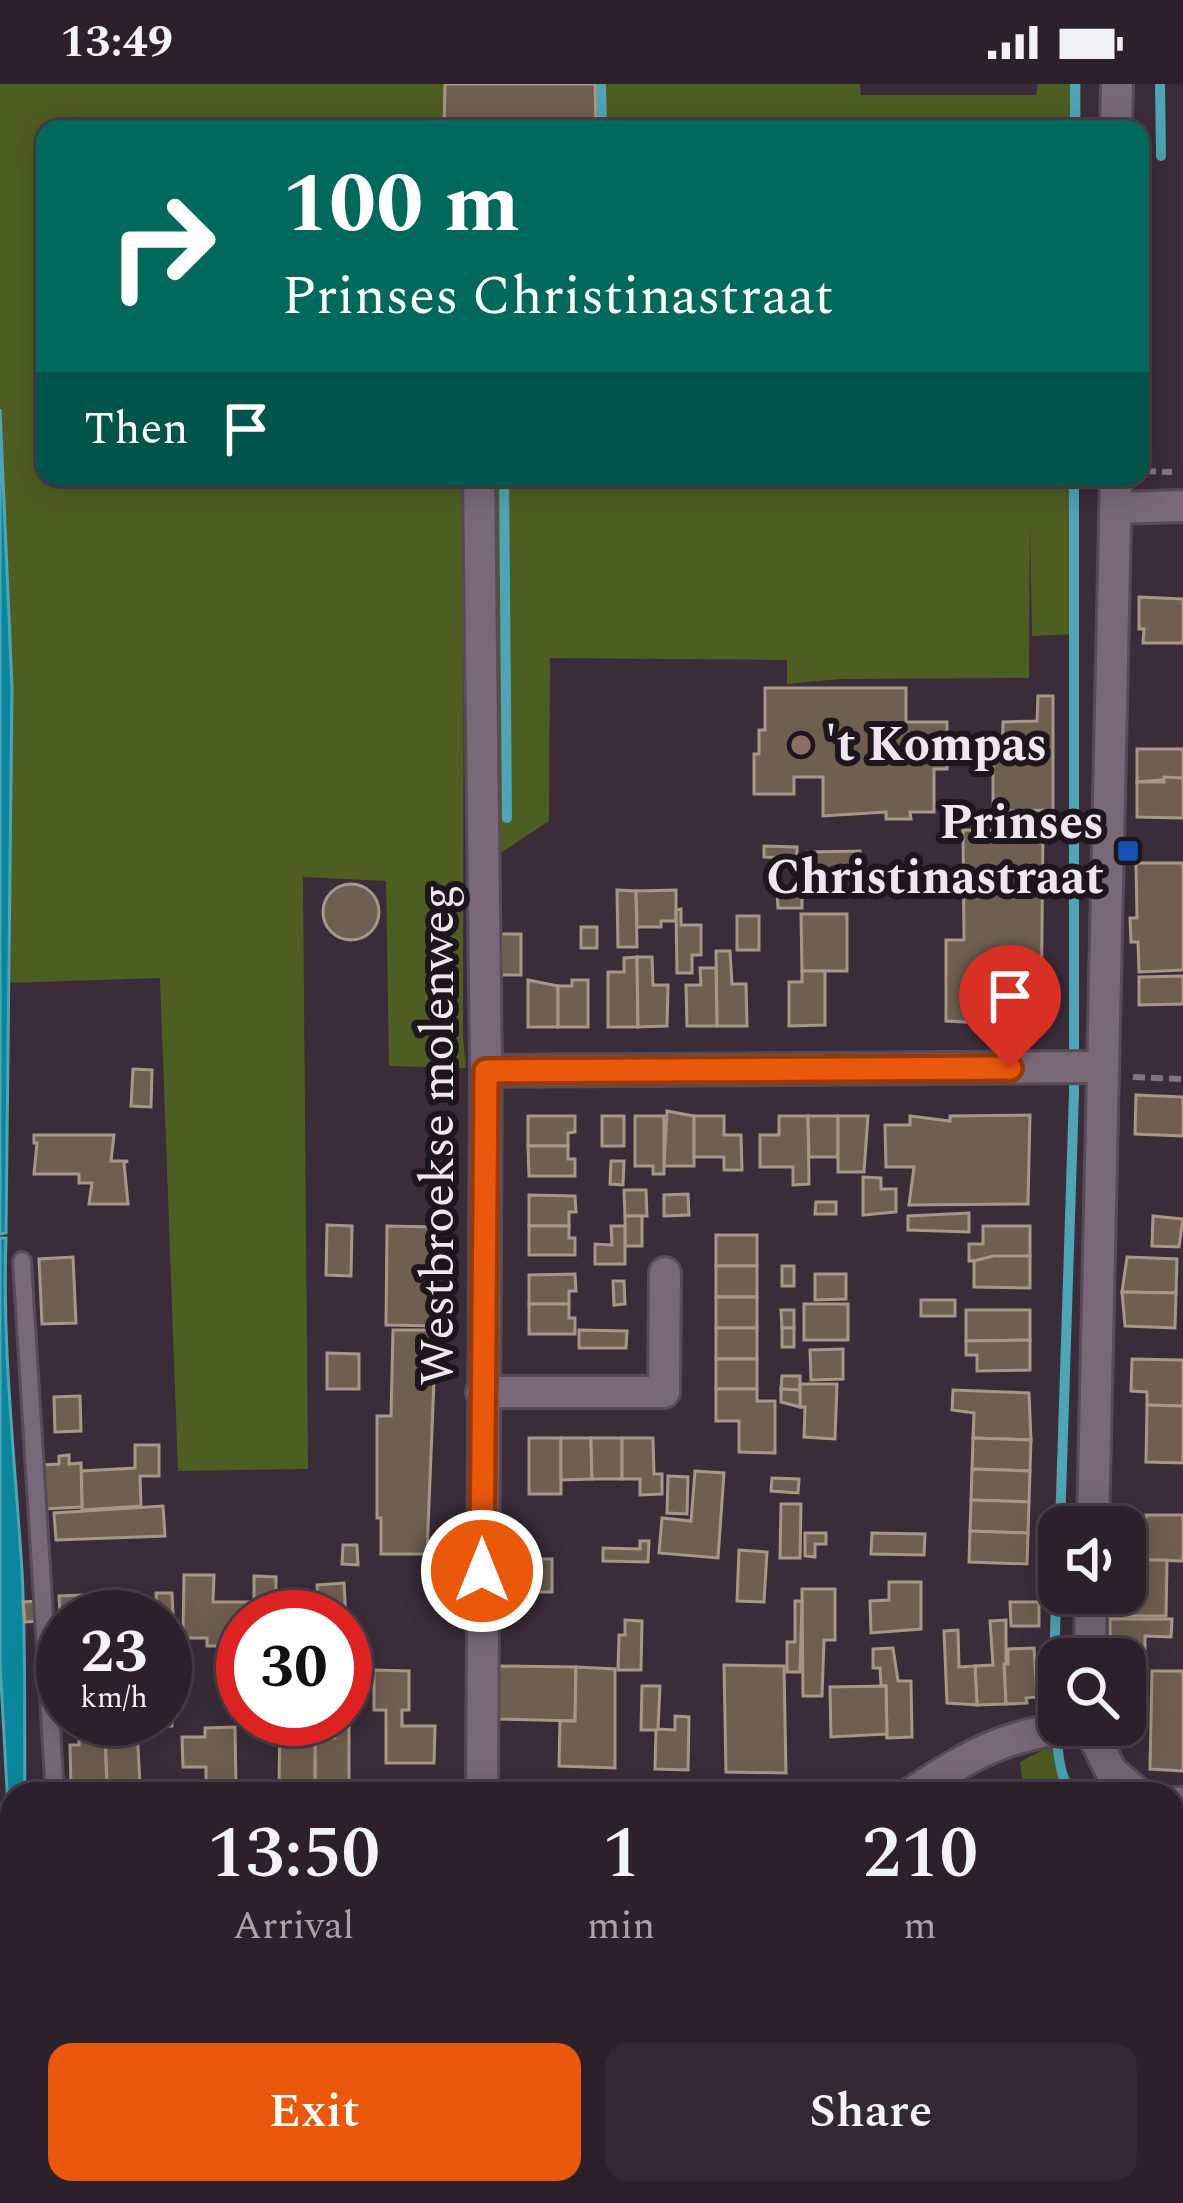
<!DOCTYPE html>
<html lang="en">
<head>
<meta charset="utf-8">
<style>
	:root { --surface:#2c212b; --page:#342933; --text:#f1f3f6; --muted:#a6a3a9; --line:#483e47; --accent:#ea580c }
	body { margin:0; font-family:Spectral,serif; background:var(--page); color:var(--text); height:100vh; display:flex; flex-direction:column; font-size:45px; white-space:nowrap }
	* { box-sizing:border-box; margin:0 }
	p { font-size:39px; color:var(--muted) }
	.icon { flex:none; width:66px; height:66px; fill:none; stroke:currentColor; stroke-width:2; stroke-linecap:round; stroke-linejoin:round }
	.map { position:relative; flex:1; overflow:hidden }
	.drawer { position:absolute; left:0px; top:1698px; width:1185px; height:423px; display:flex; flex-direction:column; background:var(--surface); border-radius:36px 36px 0 0; box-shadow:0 6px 30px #0003,0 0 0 3px var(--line) }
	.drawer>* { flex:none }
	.banner { position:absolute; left:36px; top:36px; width:1113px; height:366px; border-radius:24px; box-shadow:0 6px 30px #0003,0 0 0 3px var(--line); background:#00695c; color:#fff; overflow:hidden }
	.fabs { position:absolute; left:1038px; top:1422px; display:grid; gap:24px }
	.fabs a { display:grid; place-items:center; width:108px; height:108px; border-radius:24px; background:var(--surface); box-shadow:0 6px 30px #0003,0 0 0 3px var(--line); font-size:60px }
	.speed { position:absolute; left:36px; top:1506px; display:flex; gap:24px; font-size:60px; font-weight:700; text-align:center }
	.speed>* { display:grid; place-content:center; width:156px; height:156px; border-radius:50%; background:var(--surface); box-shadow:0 6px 30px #0003,0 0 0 3px var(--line); line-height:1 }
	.speed small { font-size:30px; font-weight:400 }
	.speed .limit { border:18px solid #d22; background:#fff; color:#111 }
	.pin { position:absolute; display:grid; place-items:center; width:102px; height:102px; color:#fff; margin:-123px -51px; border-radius:50% 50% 50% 0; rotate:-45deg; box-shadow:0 0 12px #0007 }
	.pin .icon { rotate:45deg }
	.me { position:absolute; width:132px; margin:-66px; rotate:0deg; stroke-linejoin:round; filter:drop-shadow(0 0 9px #0008) }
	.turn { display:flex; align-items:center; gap:42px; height:252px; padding:0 48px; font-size:54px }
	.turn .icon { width:156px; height:156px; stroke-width:2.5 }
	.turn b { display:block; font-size:84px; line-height:102px }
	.then { display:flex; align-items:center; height:114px; padding:0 48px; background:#0003; gap:24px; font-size:45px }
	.eta { display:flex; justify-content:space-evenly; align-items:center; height:204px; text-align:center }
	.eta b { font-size:72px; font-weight:600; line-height:84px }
	.primary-button { display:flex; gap:24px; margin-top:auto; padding:24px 48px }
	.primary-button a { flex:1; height:138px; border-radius:24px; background:var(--accent); color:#fff; font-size:48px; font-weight:600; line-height:138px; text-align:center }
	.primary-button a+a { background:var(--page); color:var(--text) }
	.status { display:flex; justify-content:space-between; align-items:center; height:84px; padding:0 60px; background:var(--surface); direction:ltr }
	.status svg { height:33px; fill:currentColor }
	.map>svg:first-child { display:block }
	.green { fill:#4e5d22 }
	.water { fill:#0a879c; stroke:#4fa4b5; stroke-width:3 }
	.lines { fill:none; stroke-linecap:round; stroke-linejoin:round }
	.stream { stroke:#4fa4b5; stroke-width:10 }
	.building { fill:#6f5f50; stroke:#a89787; stroke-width:3 }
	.lane-casing { stroke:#564b57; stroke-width:22 }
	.street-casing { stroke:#564b57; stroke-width:36 }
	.secondary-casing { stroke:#564b57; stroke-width:36 }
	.path { stroke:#817580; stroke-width:6; stroke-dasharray:12 6; stroke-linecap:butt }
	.lane { stroke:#786878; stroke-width:16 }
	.street { stroke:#786878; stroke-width:30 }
	.secondary { stroke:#786878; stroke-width:30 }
	.route-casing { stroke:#983908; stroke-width:30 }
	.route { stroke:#ea580c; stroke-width:21 }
	.education-dot { fill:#8d6e63; stroke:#1d171d; stroke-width:4.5 }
	.transit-dot { fill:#1a4fb4; stroke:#1d171d; stroke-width:4.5 }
	.labels { text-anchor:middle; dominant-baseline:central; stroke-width:12; stroke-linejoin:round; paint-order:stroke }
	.poi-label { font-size:48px; font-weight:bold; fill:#f0e6ef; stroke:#1d171d; text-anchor:start }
	.street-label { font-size:48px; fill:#f0e6ef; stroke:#1d171d }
</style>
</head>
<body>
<div class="status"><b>13:49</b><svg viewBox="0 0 49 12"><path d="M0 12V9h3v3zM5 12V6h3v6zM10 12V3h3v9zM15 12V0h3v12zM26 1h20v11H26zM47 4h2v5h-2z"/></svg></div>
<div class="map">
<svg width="1183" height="2119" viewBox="0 0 1183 2119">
	<rect width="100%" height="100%" fill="#3a2c39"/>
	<!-- green -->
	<g class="green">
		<path d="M0,0h456l2,45h-413v348h419l-1,559 3,32 -77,-2 -3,-185 -83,-4 5,592 -130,2 -18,-493 -152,5 4,-296 -12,-278z"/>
		<path d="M601,0h259l1,11h175l2,-11h43v45h-479z"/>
		<path d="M488,393h589l-1,157 -44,2 -2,-113 -1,155 -189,1 -53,5v-24l-237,-2 -1,163 -56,37z"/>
		<path d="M1050,1662l31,48h-57l-4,-32z"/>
		<path d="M1173,1749h10v370h-265v-10h255z"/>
		<rect x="27" y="2109" width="123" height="10"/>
	</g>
	<!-- water -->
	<g class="water">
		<path d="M0,325l12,278 -6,546 -6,1z"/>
		<path d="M0,1154h6c-4,110 9,222 16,333 4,74 2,149 3,223h-13v32h-3l-9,-164z"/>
	</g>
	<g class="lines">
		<!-- stream -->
		<g class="stream">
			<path d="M601,0l1,45"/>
			<path d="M1160,0l1,72"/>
			<path d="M1075,45v-45"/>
			<path d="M504,393l3,341"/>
			<path d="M1060,1443l14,-434v-616"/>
			<path d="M1059,1460c-2,44 -15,223 13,250"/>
			<path d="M1173,1764l10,-1"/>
		</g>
	</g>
	<!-- building -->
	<g class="building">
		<path d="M445,0h150l1,45h-152z"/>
		<path d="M1139,513l44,2v44h-40l1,-14h-5z"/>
		<path d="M765,604h141v34h41v47h-13v43h-24l1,7h-25v-7l-63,4v-39h-29v17h-40v-40h5v-24h6z"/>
		<path d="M1038,612h15v114l-54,1v-4h-6v-46h9l1,-39 34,-1z"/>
		<path d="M1137,665h46v29l-46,4z"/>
		<path d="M1164,693l19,1v40l-46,-1v-35h27z"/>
		<path d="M963,746h80l-2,196 -95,-5v-81h18z"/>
		<path d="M764,762l33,1v11l-33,-1z"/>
		<path d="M860,767v25h-52v-24z"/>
		<path d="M1136,779h47v107l-44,2 -1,-30h-7l-1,-24h7z"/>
		<circle cx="351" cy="828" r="28"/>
		<path d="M617,806l19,1 1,56h-19z"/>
		<path d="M676,806v31h-15v6h-24l-1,-36z"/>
		<path d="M802,806v18h-24l-1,-17z"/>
		<path d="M681,825v16h20v30h-9v18h-15l-1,-63z"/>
		<path d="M801,830h46v57h-45z"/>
		<rect x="737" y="832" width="22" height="34"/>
		<rect x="581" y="843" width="16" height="21"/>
		<rect x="501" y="850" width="20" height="41"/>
		<path d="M716,867h14l2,33h14l1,42h-30z"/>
		<path d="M637,873l1,70h-30v-55h16v-14z"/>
		<path d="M637,873h15l1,28h15l-1,41 -29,1z"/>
		<path d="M700,884h16l1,58h-30l-1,-41h15z"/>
		<path d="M802,887h23v54l-36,1v-44h13z"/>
		<path d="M1183,892v28l-44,1v-28z"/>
		<path d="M528,896l30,6v41h-30z"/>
		<path d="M572,896h16v47h-30v-41h14z"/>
		<path d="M133,985l19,1 -1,37 -20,-1z"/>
		<path d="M1136,1011l47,2v39l-48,-2z"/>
		<path d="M667,1027l27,5v50h-30z"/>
		<path d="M1030,1031l-2,89 -119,1 5,-38h-28l-1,-42h25v-9l40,5v-5z"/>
		<path d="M528,1032h47v16l-7,1v13h-40z"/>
		<rect x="602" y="1032" width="22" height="30"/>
		<path d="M635,1032h29v58h-11v-8h-18z"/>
		<path d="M694,1032h30v19h17l1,35h-18v-13h-30z"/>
		<path d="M779,1032h29l1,68 -16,1v-18h-33v-32h19z"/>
		<path d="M808,1032h30v41h-29z"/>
		<path d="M838,1032h30l-4,56h-26z"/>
		<path d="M34,1051h80l-3,26h17l-4,2 4,41h-39l3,-21h-13v-9h-45l3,-31h-3z"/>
		<path d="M528,1062h40v13h7v17h-46z"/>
		<path d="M611,1077h13l-1,24 -13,-1z"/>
		<path d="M863,1093l18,1v11h15v23l-33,3z"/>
		<path d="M624,1106h22l1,26h-22z"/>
		<path d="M688,1110l1,21 -25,1v-21z"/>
		<path d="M529,1111l46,1 1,16h-7v14h-40z"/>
		<path d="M816,1118h20v12h-21z"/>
		<path d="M969,1129v19l-61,-2v-14z"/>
		<rect x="625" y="1132" width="17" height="30"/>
		<path d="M1153,1132l30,3 -4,28 -27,-1z"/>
		<path d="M327,1141l25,1 -1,50 -25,-1z"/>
		<path d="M387,1142l50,1 -1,99 -50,-1z"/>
		<path d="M529,1142h40v12h6v17h-46z"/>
		<path d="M611,1142h14v38h-30v-20l17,1z"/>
		<path d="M983,1142h47v30l-61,5v-17h14z"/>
		<rect x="716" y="1151" width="41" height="31"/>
		<path d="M993,1172h37v32l-56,-1v-26z"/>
		<path d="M73,1173l3,66 -34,1 -3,-65z"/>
		<path d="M1127,1173l50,2 -1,34 -54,-1z"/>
		<rect x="716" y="1182" width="41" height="31"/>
		<rect x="782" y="1182" width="12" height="20"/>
		<path d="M575,1190l1,17h-7v13h-40v-29z"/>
		<path d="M815,1190h31v25l-31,1z"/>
		<path d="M613,1197h11l1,23 -11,1z"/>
		<path d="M1122,1208l54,1 -1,35 -50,-2z"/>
		<rect x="716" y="1213" width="41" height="31"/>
		<rect x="921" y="1216" width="34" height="16"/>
		<path d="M529,1220h40v14h6v16h-46z"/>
		<rect x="804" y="1220" width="44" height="36"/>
		<path d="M781,1226h13v18h-12z"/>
		<path d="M966,1226h64v30l-64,1z"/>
		<rect x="716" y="1244" width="41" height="31"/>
		<rect x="782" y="1244" width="12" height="19"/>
		<path d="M393,1246h43l-9,224h-46v-36h-4v-102h14z"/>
		<path d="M579,1246l48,1 -1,17h-47z"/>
		<path d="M1030,1256v30l-53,1v-16h-11v-14z"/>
		<path d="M843,1265v30l-32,1 -1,-30z"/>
		<path d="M327,1269l32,1v35h-32z"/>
		<rect x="716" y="1275" width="41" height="30"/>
		<path d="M1132,1275l51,1v46l-36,-1v-13l-16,-1z"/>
		<path d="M782,1292h18v14l-19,-1z"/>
		<path d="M800,1300h37l-2,55 -31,-2 1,-30h-5z"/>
		<path d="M716,1305h41v12h18v52l-36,-1v-31h-23z"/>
		<path d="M781,1305l19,1v17l-19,-5z"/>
		<path d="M953,1306l76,3 2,47 -58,-2 1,-25 -22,-3z"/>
		<path d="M80,1312l1,35 -26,1 -1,-35z"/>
		<path d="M1147,1321l36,1v57l-37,-1z"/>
		<rect x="529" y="1354" width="32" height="56"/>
		<path d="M561,1354h30l1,41 -31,1z"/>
		<path d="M591,1354h31v41h-30z"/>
		<path d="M622,1354h31l1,36h8v20l-22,1v-16h-18z"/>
		<path d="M973,1354l58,2 -1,31 -58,-2z"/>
		<path d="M135,1361h24v31h-19l1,30 -59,4 -1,-39 54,-3z"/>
		<path d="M69,1371v9l12,-1 1,44 -37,2 -2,-44 16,-1v-8z"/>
		<path d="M972,1385l58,2 -1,31 -58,-2z"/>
		<path d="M695,1387l29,2 -6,85 -59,-5 3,-35 29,3z"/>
		<path d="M668,1392l20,1 -1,37 -20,-1z"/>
		<path d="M772,1394l27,1 -1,14 -27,-2z"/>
		<path d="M971,1416l58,2 -1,31 -58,-2z"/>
		<path d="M781,1420h20l-1,54h-20z"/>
		<path d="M163,1422l2,30 -109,4 -2,-27z"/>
		<path d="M1146,1431h37v46l-38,-1z"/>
		<path d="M970,1447l58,2 -1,31 -58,-2z"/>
		<path d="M805,1449h21v11h-11v13l-10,-1z"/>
		<path d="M872,1449l53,1 -1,21 -53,-1z"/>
		<path d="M640,1457h9l-1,21 -45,-1v-13l37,1z"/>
		<path d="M343,1461h14l1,20 -16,-1z"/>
		<path d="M739,1466l28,2 -3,50 -27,-1z"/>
		<path d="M521,1475h31v33h-18v-13l-13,-1z"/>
		<path d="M1145,1476h22l-1,56h-56v-23h15v-15h20z"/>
		<path d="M184,1491h30l-1,27h37l-1,15h-6v29h-36v-8h-24z"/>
		<path d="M254,1492l22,1v27h-22z"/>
		<path d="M889,1498h32v47l-50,4 -1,-32 19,-1z"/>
		<path d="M344,1499l2,36 -13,-2 -1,-7 -14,1 -1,-26z"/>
		<path d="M802,1505h33v51h-11l-2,56h-19z"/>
		<path d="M156,1509h16l1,22h-16z"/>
		<path d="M104,1510l1,23h-42v49l-4,-70z"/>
		<path d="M38,1517l2,20 -15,1 -2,-20z"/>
		<path d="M795,1517h7l-2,71h-13v-30h8z"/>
		<path d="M1010,1518h29v24h-28z"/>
		<path d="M1110,1535h62l-1,18 -26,-1v13h-35z"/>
		<path d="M625,1536l17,1 -1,49h-23l1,-35h6z"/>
		<path d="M1006,1536v84l-29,1 -2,-39 18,-1 -3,-44z"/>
		<path d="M958,1546l1,37 16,-1 2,39 -30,-2 -3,-72z"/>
		<path d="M893,1564l5,33h13l1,56 -25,1 -1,-52 -5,-1 -1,-17h-7v-19z"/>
		<path d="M1034,1564l3,49 -11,1 1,5 -21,1 -2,-40h4v-15z"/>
		<path d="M234,1567h9v25h-10z"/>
		<path d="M724,1581l60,1 2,107 -60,-1z"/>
		<path d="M499,1582l77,1 -1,54 -77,-2z"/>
		<path d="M576,1583l39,2v99l-56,-2 1,-45h15z"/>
		<path d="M374,1586l35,1v39h-7v16h33l-1,37h-48v-53h-12z"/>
		<path d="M1152,1587h31v100l-33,-2z"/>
		<path d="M165,1594h6l1,48h-28v-7h21z"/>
		<path d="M642,1602h18l-2,43 17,1v-14l14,1 -1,53 -33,-1 1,-39h-15z"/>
		<path d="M886,1602l1,52 -1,-4 -55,3 -1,-50z"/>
		<path d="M345,1622h4v75h-34v-44l20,1v-19h10z"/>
		<path d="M79,1635h25l3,65 -36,2 -1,-41h9z"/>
		<path d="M105,1639h11v5h21l3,56h-33z"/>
		<path d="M280,1640h18v13h17v44h-36z"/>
		<path d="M235,1643l1,59 -30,1v-20h-23l-1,-30h23v-9z"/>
		<rect x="0" y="1983" width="12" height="20"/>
		<rect x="225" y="2109" width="83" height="10"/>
		<rect x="385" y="2109" width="47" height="10"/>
		<rect x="477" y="2109" width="121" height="10"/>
		<path d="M733,2109l-1,10h-75v-9z"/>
		<rect x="883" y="2109" width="28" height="10"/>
	</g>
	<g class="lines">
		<!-- lane casing -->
		<g class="lane-casing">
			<path id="lane" d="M22,1177l33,533"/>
		</g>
		<!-- street casing -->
		<g class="street-casing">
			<g id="street">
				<path d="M479,393l7,594 -4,723"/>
				<path d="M1116,424l67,-2"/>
				<path d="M486,987l617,-4"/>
				<path d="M482,1308h182l1,-119"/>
			</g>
		</g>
		<!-- secondary casing -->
		<g class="secondary-casing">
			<g id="secondary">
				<path d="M1116,45l1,-45"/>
				<path d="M1093,1443l23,-1050"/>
				<path d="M1090,1575l1,-66"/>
				<path d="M1088,1641l23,46 27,23"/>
				<path d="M910,1710c64,-42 100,-62 178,-69"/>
				<path d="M1173,1719h10"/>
				<path d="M0,1773l12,-7"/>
			</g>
		</g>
		<!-- path -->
		<g class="path">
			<path d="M1140,371v-308"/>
			<path d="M1144,387l28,1"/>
			<path d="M1133,993l50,2"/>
		</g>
		<!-- lane -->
		<use href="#lane" class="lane"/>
		<!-- street -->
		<use href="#street" class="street"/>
		<!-- secondary -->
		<use href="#secondary" class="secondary"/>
	</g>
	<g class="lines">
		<!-- route casing -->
		<g class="route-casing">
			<path id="route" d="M482,1487l4,-500 524,-3"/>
		</g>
		<!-- route -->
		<use href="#route" class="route"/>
	</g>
	<!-- markers -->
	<circle class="education-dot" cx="801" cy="661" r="12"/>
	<rect class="transit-dot" x="1116" y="755" width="24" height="24" rx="6"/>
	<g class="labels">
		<!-- poi labels -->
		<g class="poi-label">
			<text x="825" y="661">'t Kompas</text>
			<text x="1104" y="739" text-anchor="end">Prinses<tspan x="1104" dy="55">Christinastraat</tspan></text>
		</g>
		<!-- street labels -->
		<g class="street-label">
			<text transform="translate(438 1051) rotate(-90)">Westbroekse molenweg</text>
		</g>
	</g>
</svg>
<div class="fabs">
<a><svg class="icon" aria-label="sound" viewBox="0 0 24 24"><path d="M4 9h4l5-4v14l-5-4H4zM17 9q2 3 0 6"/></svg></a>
<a><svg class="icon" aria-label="search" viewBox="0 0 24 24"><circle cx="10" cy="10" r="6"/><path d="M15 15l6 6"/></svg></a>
</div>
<div class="speed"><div>23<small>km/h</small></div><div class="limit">30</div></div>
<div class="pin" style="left:1010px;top:984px;background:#d93025"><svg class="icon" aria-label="arrive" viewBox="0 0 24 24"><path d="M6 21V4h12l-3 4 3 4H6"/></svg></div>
<svg class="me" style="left:482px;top:1487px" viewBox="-20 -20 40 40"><circle r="17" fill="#ea580c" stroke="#fff" stroke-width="3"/><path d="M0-11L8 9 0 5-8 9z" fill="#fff"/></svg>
<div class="banner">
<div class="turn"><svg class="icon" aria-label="right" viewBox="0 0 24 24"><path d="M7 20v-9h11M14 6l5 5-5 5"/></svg><div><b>100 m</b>Prinses Christinastraat</div></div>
<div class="then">Then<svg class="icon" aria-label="arrive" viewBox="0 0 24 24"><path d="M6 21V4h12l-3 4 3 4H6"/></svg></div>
</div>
<section class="drawer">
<div class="eta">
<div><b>13:50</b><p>Arrival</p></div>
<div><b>1</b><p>min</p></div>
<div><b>210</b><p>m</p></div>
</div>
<div class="primary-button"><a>Exit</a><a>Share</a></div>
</section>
</div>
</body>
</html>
